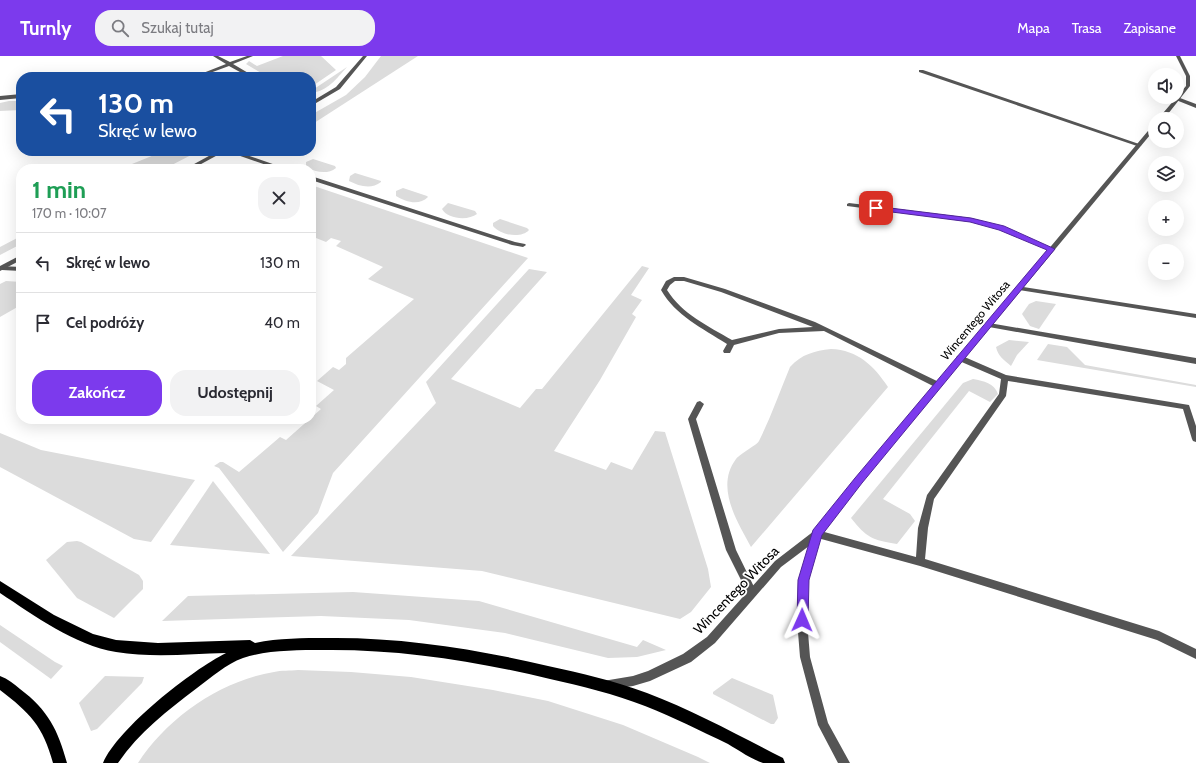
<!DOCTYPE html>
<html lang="pl">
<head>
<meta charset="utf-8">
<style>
	:root { --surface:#fff; --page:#f2f2f3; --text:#2b2b33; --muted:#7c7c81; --line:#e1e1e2; --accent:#7c3aed }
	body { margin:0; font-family:Cabin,sans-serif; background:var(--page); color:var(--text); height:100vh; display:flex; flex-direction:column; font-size:15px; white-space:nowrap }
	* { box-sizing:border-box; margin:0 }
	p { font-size:13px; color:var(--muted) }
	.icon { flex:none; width:22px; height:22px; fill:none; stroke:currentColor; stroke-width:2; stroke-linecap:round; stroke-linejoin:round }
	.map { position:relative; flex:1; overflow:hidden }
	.side { position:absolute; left:16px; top:108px; width:300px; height:260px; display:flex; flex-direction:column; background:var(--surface); border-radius:16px; box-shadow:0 4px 16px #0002 }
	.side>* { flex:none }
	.banner { position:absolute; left:16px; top:16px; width:300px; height:84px; border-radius:16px; box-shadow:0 4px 16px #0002; background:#1a4fa0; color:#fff; overflow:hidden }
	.controls { position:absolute; left:1148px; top:12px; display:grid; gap:8px }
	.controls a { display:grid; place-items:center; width:36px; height:36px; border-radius:50%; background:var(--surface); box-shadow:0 4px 16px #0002; font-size:20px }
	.pin { position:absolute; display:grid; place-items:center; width:34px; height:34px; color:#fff; margin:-17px; border-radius:8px; box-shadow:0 2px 6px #0006 }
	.me { position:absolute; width:44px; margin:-22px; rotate:1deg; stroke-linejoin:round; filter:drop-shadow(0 0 3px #0008) }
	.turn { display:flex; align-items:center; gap:14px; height:84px; padding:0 16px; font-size:18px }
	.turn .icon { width:52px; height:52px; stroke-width:2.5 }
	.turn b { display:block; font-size:28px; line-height:34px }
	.round { display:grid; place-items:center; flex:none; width:42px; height:42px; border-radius:16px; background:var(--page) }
	.summary { display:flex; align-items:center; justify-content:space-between; height:68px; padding:0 16px }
	h1 { font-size:24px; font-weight:800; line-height:30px; color:#1e9e55 }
	.primary-button { display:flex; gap:8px; margin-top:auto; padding:8px 16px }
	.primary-button a { flex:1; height:46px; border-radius:16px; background:var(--accent); color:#fff; font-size:16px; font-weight:800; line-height:46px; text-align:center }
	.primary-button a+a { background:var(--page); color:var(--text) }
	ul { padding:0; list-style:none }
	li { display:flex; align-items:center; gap:12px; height:60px; padding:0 16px; border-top:1px solid var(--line) }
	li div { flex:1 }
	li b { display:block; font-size:15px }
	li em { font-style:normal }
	header { display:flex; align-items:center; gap:24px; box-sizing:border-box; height:56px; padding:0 20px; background:var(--accent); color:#fff }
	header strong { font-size:19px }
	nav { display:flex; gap:22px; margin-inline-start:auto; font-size:14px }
	.search { width:280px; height:36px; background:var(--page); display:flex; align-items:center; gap:10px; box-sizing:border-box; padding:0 14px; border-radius:16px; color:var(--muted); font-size:15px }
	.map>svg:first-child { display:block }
	.green { fill:#dcdcdc }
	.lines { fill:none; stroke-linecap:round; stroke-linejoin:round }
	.service { fill:#555; fill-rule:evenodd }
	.minor { fill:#555; fill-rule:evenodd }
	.primary { fill:#000; fill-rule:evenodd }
	.route { fill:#7c3aed; stroke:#51269a }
	.labels { text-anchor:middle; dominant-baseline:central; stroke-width:3.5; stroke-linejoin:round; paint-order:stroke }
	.street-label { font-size:12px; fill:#000; stroke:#fff }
	.near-street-label { font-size:14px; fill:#000; stroke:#fff }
</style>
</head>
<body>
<header>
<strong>Turnly</strong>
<div class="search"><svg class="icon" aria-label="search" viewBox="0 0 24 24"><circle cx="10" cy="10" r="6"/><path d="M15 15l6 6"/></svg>Szukaj tutaj</div>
<nav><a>Mapa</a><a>Trasa</a><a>Zapisane</a></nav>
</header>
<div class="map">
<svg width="1196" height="707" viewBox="0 0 1196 707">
	<rect width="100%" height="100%" fill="#fff"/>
	<!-- green -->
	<g class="green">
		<path d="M283,0h38l15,14 -25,17v-10h-43l-22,-13 3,-3 8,5z"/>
		<path d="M381,0h37l-107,69v-10l35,-20 19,-18z"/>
		<path d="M347,11c-11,12 -19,24 -36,26v-2z"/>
		<path d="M9,45h12v9l-21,1v-8z"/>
		<path d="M164,95h35l-35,18h-34l2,-5z"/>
		<path d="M313,103l22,7 1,2c-9,7 -20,4 -30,-1v-5z"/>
		<path d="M355,117l26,8v1c-10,8 -22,4 -32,-1l1,-5z"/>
		<path d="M311,129l217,73 -195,215 -15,40 -35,39 -64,-84 -5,-2 6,-4h3l16,10 41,-35 6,3 35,-31 -5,-3 18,-16 -17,-9 16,-14 6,3 7,-6v-6l68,-59 -46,-20 15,-12 -47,-21 5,-5 -10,-3 -5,4 -15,-6z"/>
		<path d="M403,132l24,8 1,1c-9,9 -22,5 -32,-1v-5z"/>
		<path d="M448,147l27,8 2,3c-9,7 -30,5 -35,-5z"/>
		<path d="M500,163l27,9 2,2c-8,9 -29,5 -36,-4v-3z"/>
		<path d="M21,180v8l-21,11v-8z"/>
		<path d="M642,210l7,2 -18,27 11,5 -10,14 4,3 -36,63 -46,71 52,19 5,-8 21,8 23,-39 10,1 43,137 3,18 -20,25 -11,7 -198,-48 -191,-15 145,-153 -10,-21 103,-113 18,3 -96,107 69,29 16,-19h6z"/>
		<path d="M6,225l15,1v23l-21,12v-33z"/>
		<path d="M1036,245l20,3 -17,25 -9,-3 -8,-12 7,-10z"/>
		<path d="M1009,284l20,2 -12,13 -6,11c-7,-6 -13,-10 -15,-19z"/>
		<path d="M1048,288l19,3 18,18 111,20v2l-159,-27z"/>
		<path d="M831,293c27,1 43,17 57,38l-137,160c-14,-26 -36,-60 -15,-88 5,-6 21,-14 23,-18 12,-24 21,-50 31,-74 12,-13 24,-16 41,-18z"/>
		<path d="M973,323c11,2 21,4 25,15l-8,8 -21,-11 -86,108 27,15 5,7 -18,23c-25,-4 -30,-6 -46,-26l112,-135z"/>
		<path d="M0,377l41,17 154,30 -44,62 -17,-3 -134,-72z"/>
		<path d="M213,425l57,73 -100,-9z"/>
		<path d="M77,485l4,1 58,33 4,6v8l-29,29 -37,-20 -31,-38 21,-18z"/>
		<path d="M353,536l126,9 158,46 6,-7 23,10 -29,7 -29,1 -103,-25 -96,-13 -88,-4 -159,5 26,-25z"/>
		<path d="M0,569l55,37 8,4 -12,13 -51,-37z"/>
		<path d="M298,614l53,2 60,5 82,13 55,11 75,24 75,32 12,6h-572c29,-45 82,-82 136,-91 7,-2 16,-1 24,-2z"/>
		<path d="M105,620l39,1 -2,6 -45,46 -6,2 -12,-28z"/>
		<path d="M732,622l41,17 5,23 -4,6h-3l-58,-30v-2z"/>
	</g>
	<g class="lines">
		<!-- service -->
		<g class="service">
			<path d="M213,0h5l12,6 17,-6h6l-20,8 22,13h-6l-20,-11 -30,11h-6l33,-13z"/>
			<path d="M919,14h4l219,75 -5,1 -218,-74z"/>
			<path d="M21,38v4l-21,2v-4z"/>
			<path d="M1176,42h4l16,6v4l-20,-8z"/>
			<path d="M226,95h9l52,18h-9z"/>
			<path d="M311,120l204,66 10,2 1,1 -3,2 -11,-2 -201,-65z"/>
			<path d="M849,147l122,15 32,9 51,22 -1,1h-4l-50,-21 -28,-7 -124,-16v-2z"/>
			<path d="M0,210l21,1v4l-19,-1h-2z"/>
			<path d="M674,221h10l41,12 90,33 126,61 1,2 -1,2h-6l-111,-56 -45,2 -45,12 -4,8h-6l-1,-2 4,-7c-25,-16 -51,-28 -66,-54l5,-9zM675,225h9l37,11 92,35 -34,2 -47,11c-24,-14 -50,-26 -65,-50l3,-5z"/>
			<path d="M1017,230l179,28v4l-177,-28h-2l-1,-2z"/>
			<path d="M986,267h3l207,35v6l-207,-37 -4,-2z"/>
			<path d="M960,299l46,20 183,30 7,21v16l-3,-1 -1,-2 -9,-30 -175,-28 -2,15 -72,103 -6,29 -3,31 234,72 37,18v10l-39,-19 -237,-74 -106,-29 -2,-3 2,-3 3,-1 99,27 2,-29 9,-33 72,-101 2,-15 -44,-19 -1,-2 1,-2z"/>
			<path d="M700,345l4,3 -8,15 40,131 21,43 -2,3 -3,1 -3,-1 -23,-46 -38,-131 9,-17z"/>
		</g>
		<!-- minor -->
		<g class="minor">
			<path d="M363,0h4l-27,33 -29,17v-4l25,-15z"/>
			<path d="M1176,0h4l10,20v10l-26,33h-6l28,-33v-10z"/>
			<path d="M1155,68v5l-192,231 -102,123 -40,53 -13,45 -1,39 3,37 18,66 22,40h-12l-20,-38 -18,-68 -3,-37 1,-39 11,-35 -28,21 -66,76 -24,19 -41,19 -17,5 -26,4 -4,-1 -1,-4 1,-4 30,-5 15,-5 35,-17 24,-17 68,-76 39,-30 41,-52 298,-354z"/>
			<path d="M218,95h7l-33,18h-7z"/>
			<path d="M21,199v5l-21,11v-5z"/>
		</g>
		<!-- primary -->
		<g class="primary">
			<path d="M0,525l54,34 39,19 23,6 42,3 92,-3 5,3c24,-5 48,-5 72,-5 74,-1 149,11 221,28 33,7 67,15 99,27 47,18 91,42 136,65l2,5c-7,0 -15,0 -22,0 -10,-3 -25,-13 -35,-19 -27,-13 -55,-27 -83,-38 -31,-12 -63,-20 -95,-27 -74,-18 -151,-30 -227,-29 -27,0 -55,0 -80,8 -17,6 -31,19 -46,30 -29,22 -58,44 -79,75h-15c15,-35 89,-93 123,-110 -36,1 -74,5 -110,-1 -42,-7 -81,-36 -116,-59z"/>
			<path d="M0,620c8,3 14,8 20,13 28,21 38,41 47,74h-14c-10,-37 -23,-50 -53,-73z"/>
		</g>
	</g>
	<!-- route -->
	<path class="route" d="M874,150l97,12 33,8 51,23 -193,234 -40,52 -13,45 -1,40 -2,3 -4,2 -4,-2 -1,-3 1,-40 15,-50 42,-52 192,-228 -48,-20 -29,-8 -94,-12 -2,-1z"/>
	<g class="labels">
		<!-- street labels -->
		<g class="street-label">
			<text transform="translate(975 264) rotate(-50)">Wincentego Witosa</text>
		</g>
		<!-- near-street labels -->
		<g class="near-street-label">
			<text transform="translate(736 534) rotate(-46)">Wincentego Witosa</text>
		</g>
	</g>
</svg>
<div class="controls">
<a><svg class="icon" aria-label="sound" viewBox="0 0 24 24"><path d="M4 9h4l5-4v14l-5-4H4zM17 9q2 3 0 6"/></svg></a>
<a><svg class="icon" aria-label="search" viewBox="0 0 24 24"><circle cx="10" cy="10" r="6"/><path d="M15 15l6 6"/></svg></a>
<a><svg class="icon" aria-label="layers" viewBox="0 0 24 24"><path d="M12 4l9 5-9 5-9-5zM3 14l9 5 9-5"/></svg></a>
<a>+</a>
<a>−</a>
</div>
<div class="pin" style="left:876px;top:152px;background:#d93025"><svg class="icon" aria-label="arrive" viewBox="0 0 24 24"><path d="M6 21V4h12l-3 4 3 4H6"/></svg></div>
<svg class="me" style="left:802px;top:564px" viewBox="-20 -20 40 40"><path d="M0-17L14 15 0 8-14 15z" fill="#7c3aed" stroke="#fff" stroke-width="4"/></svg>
<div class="banner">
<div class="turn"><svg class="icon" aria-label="left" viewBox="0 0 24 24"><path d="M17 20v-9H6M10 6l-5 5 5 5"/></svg><div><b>130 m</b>Skręć w lewo</div></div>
</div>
<section class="side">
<div class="summary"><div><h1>1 min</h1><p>170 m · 10:07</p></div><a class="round"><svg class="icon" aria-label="close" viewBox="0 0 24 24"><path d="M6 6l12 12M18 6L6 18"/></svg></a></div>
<ul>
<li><svg class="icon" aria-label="left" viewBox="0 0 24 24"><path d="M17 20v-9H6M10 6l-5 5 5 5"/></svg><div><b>Skręć w lewo</b></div><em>130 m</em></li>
<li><svg class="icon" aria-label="arrive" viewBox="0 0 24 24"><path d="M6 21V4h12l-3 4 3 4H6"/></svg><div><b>Cel podróży</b></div><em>40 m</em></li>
</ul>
<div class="primary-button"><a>Zakończ</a><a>Udostępnij</a></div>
</section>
</div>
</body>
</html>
